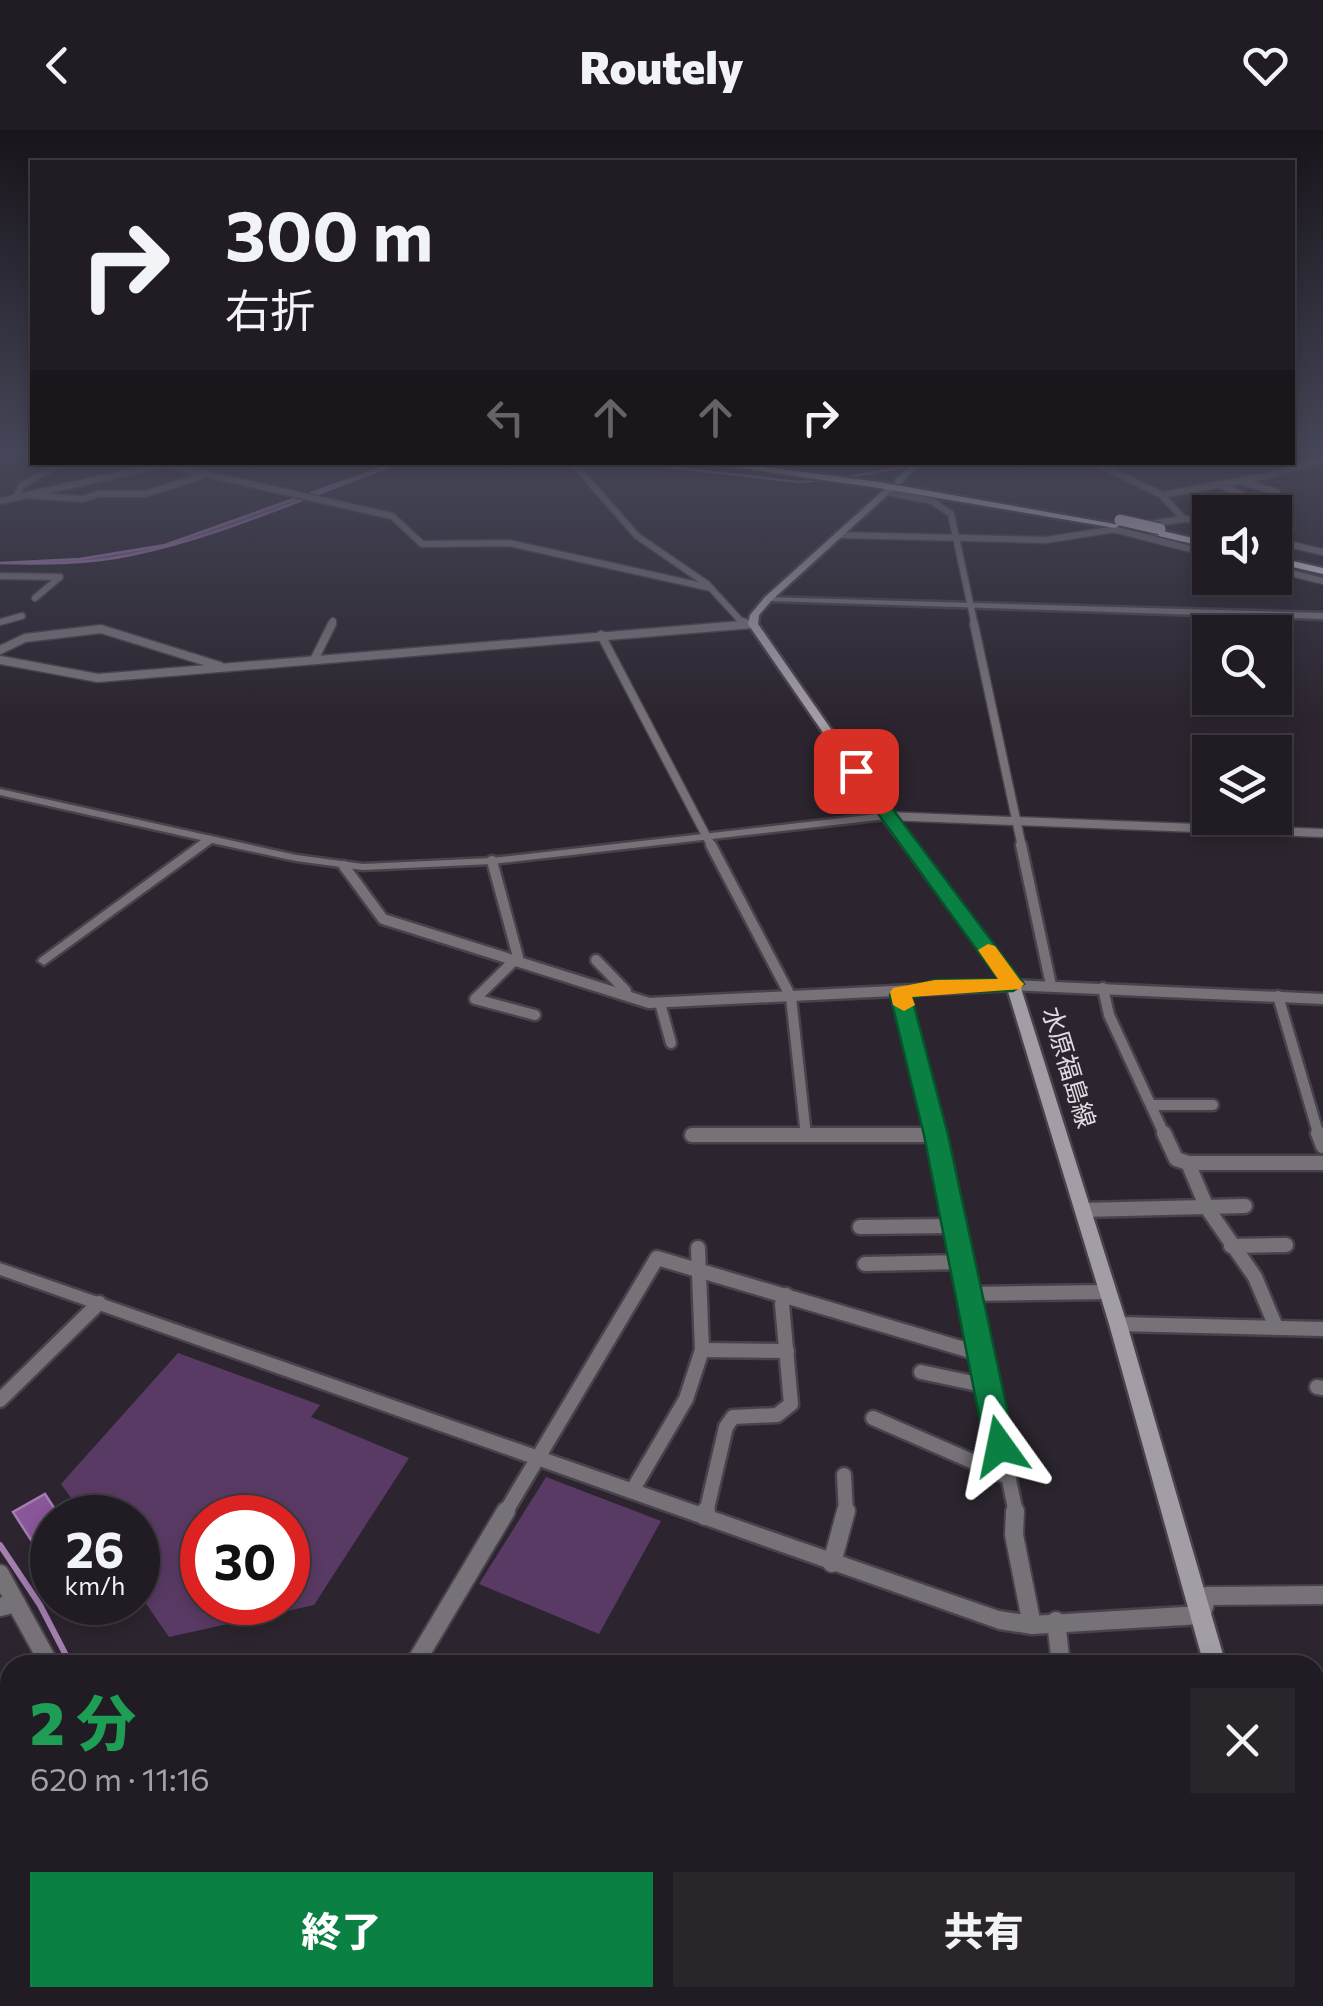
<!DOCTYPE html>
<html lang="ja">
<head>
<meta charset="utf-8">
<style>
	:root { --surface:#211c23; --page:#29252b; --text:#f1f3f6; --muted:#a2a1a6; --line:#3e3a41; --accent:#0b8043 }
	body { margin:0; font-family:Commissioner,"Noto Sans JP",sans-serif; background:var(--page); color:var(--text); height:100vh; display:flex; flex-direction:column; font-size:38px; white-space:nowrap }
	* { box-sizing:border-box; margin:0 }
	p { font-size:32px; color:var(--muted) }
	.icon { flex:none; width:55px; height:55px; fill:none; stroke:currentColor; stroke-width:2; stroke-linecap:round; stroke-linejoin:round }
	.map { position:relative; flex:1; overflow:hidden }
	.panel { position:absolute; left:0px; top:1525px; width:1325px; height:352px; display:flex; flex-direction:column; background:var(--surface); border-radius:30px 30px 0 0; box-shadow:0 5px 15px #0003,0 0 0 2px var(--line) }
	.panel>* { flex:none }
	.banner { position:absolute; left:30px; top:30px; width:1265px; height:305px; border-radius:0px; box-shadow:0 5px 15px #0003,0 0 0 2px var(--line); background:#211c23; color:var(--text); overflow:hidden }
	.controls { position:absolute; left:1192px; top:365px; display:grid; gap:20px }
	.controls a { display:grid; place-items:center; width:100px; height:100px; border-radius:0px; background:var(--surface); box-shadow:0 5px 15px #0003,0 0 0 2px var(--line); font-size:50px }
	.speed { position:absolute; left:30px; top:1365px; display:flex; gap:20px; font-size:50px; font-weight:700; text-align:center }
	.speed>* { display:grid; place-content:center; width:130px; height:130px; border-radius:50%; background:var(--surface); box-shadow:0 5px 15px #0003,0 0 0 2px var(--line); line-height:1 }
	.speed small { font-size:25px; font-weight:400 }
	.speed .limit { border:15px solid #d22; background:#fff; color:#111 }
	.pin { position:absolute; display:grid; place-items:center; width:85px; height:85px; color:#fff; margin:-42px; border-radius:20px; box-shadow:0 5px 15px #0006 }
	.me { position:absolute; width:110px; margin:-55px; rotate:348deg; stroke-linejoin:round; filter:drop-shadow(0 0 8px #0008) }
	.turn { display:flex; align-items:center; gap:35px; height:210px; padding:0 30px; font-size:45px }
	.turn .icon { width:130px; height:130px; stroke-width:2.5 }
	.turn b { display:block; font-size:70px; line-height:85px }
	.lanes { display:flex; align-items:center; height:95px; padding:0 30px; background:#0003; justify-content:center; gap:50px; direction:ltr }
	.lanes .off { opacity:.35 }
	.round { display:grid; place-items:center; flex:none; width:105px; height:105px; border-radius:0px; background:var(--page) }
	.summary { display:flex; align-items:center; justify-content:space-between; height:170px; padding:0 30px }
	h1 { font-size:60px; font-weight:800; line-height:75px; color:#1e9e55 }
	.action { display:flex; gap:20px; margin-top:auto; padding:20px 30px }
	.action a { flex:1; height:115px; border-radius:0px; background:var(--accent); color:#fff; font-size:40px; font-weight:800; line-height:115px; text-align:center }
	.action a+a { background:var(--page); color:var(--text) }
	header { display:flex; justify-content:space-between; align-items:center; height:130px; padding:0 30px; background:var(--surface); font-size:45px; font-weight:800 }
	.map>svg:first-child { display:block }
	.green { fill:#593a64; fill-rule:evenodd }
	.water { fill:#895699; stroke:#a37eaf; stroke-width:2.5 }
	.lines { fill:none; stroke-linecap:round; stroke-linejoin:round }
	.stream-far1 { stroke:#a37eaf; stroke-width:2.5 }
	.stream { stroke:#a37eaf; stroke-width:6 }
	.minor-far4-casing { stroke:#49424c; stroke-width:9 }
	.minor-far3-casing { stroke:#49424c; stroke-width:11 }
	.minor-far2-casing { stroke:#49424c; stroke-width:15 }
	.minor-far1-casing { stroke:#49424c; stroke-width:19 }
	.minor-casing { stroke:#49424c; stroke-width:22 }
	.tertiary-casing { stroke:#49424c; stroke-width:5 }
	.secondary-casing { stroke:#49424c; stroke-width:5 }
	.motorway-casing { stroke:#49424c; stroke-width:5 }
	.minor-far4 { stroke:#777278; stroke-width:6 }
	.minor-far3 { stroke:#777278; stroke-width:8 }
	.minor-far2 { stroke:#777278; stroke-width:10 }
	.minor-far1 { stroke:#777278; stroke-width:14 }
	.minor { stroke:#777278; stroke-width:18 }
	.tertiary { fill:#777278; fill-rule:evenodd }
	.secondary { fill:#a39da6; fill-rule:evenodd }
	.motorway { fill:#e6dbe9; fill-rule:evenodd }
	.motorway-bridge-casing { stroke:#49424c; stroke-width:14; stroke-linecap:butt }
	.motorway-bridge { stroke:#e6dbe9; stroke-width:11 }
	.route { fill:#0b8043; stroke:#07532c; stroke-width:2.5 }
	.slow { fill:#f59e0b }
	.labels { text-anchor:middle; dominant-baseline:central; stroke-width:9; stroke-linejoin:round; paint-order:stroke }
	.street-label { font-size:25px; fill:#e0dbe2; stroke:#2c252f }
</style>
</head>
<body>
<header><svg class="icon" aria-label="back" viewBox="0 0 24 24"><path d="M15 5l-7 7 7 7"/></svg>Routely<svg class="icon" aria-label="heart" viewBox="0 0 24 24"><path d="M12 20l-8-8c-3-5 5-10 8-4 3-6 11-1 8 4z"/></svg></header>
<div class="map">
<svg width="1323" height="1876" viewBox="0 0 1323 1876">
	<rect width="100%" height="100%" fill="#2c252f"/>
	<!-- green -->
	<g class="green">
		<path d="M178,1223l142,52 -9,12 98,41 -95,147 -145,32 -31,-45v-74l-53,-1 -24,-33zM202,1388h86v84h-86z"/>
		<path d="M546,1347l115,44 -62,113 -120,-50z"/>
	</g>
	<!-- water -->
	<g class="water">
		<path d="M395,333h7c-89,30 -178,73 -271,92 -42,9 -88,9 -131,8l80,-4 85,-14z"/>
		<path d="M45,1364l15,23 -8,1v33l-10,6 -29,-45z"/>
	</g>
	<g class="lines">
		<!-- stream-far1 -->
		<g class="stream-far1">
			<path d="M624,332l174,20 29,-2"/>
			<path d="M841,348l94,-16"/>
		</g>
		<!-- stream -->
		<g class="stream">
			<path d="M0,1415l40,60 31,60"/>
			<path d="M429,1868l30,8"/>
		</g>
		<!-- minor-far4 casing -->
		<g class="minor-far4-casing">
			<g id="minor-far4">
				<path d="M153,332l239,54 30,28 87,-1 202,45"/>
				<path d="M572,332l65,74 70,48 33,36 9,3"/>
				<path d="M648,332h17"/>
				<path d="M1093,332l71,34"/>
				<path d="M1243,352l34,10"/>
				<path d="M1218,354l23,10"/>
				<path d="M886,362l46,9 19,13 24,112"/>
				<path d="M27,365l56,4 15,-5h47l60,-19"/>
				<path d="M16,367l5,-11 42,-24"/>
				<path d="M0,371l162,-36"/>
				<path d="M1184,389l26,2"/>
				<path d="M1150,394l34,-5 -20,-21 3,-4 100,-18 56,-17"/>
				<path d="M1275,397l16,1"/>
				<path d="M1113,399l97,25"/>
				<path d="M838,405l208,5 70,-11"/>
				<path d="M1275,411l48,11"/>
				<path d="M1275,439l48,12"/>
				<path d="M0,446l60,1 -25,21"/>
				<path d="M0,492l22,-6"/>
				<path d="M330,496l3,-5"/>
				<path d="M724,496l29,-2"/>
			</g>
		</g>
		<!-- minor-far3 casing -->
		<g class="minor-far3-casing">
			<g id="minor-far3">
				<path d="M974,494l48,223"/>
				<path d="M601,505l111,212"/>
				<path d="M0,520l25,-12 76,-9 119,37"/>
				<path d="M0,530l98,18 655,-54"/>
				<path d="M314,530l18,-36"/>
				<path d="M886,686l437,17"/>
			</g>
		</g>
		<!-- minor-far2 casing -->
		<g class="minor-far2-casing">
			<g id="minor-far2">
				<path d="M711,715l80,152 15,139"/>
				<path d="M1021,715l30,140"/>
				<path d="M492,731l26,96 -43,42 60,16"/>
				<path d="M344,736l39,53 266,84 364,-18 310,14"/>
				<path d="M596,830l30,31"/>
				<path d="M1103,858l6,27 56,121"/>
				<path d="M901,862l35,144"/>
				<path d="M1278,866l41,140"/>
				<path d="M660,873l11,40"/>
				<path d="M1151,975h62"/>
				<path d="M692,1005h244"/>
			</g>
		</g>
		<!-- minor-far1 casing -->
		<g class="minor-far1-casing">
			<g id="minor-far1">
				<path d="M936,1003l80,380"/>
				<path d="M1164,1003l12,26 12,4h135"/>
				<path d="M1318,1003l5,13"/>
				<path d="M692,1005h244"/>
				<path d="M1188,1033l19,45 48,69 21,50"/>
				<path d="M1083,1080l162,-4"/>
				<path d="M860,1097l93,-1"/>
				<path d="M1231,1116l55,-1"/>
				<path d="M865,1134l98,-2"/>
				<path d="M971,1164l137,-2"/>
				<path d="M1118,1194l205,5"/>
				<path d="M702,1220l85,1"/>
				<path d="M921,1242l66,14"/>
				<path d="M1317,1257l6,1"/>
				<path d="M0,1270l99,-97"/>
				<path d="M873,1288l133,58"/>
				<path d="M844,1345l2,38"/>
				<path d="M632,1361l54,-92 16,-49 -4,-102"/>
				<path d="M505,1383l152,-255 324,96"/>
				<path d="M706,1383l20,-86 7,-10 44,-2 14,-11 -9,-100 4,-9"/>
			</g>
		</g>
		<!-- minor casing -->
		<g class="minor-casing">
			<g id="minor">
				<path d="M1015,1381l-1,24 18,90"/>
				<path d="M705,1386l1,-5"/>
				<path d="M832,1433l14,-52"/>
				<path d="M0,1444l50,91"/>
				<path d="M0,1477l16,-4"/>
				<path d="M1203,1480l4,-14 116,-1"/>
				<path d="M1056,1491l5,44"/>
				<path d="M414,1535l92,-154"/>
				<path d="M0,1571l10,-2"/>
				<path d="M0,1648l10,-2"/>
				<path d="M0,1747l10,-2"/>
				<path d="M0,1865l10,-3"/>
				<path d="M484,1868l30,8"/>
				<path d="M1108,1868v8"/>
				<path d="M1169,1868l61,8"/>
				<path d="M19,1876l2,-8"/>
				<path d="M319,1876l1,-8"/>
				<path d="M613,1876l2,-8"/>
			</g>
		</g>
		<!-- tertiary casing -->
		<g class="tertiary-casing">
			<g id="tertiary">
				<path d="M765,467l558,16v6l-555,-18 -4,-2z"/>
				<path d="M0,659l296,66 67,9 129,-6 394,-45 5,3 -5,3 -394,45 -129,6 -67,-9 -84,-18 -168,122 -6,-4 2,-3 161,-118 -201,-45z"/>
				<path d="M0,1133l999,348 33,5 169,-10 7,3 3,6 -3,6 -7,3 -169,10 -33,-5 -999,-354z"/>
			</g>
		</g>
		<!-- secondary casing -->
		<g class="secondary-casing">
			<g id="secondary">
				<path d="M914,332h8l-21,22h-6v-4z"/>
				<path d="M887,357l7,2 -123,112 -12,14 -1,9 132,190 130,171 107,339 99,341h-22l-95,-341 -103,-339 -124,-167 -134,-194 2,-9 15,-18z"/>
				<path d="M1315,1856l8,6v14h-23l-1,-8h16z"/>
			</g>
		</g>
		<!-- motorway casing -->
		<g class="motorway-casing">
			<g id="motorway">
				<path d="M698,332h30l151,20 241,43 -5,3 -236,-40z"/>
				<path d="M1154,399l56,13v6l-60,-14v-4z"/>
				<path d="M1275,427l48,11v6l-48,-11z"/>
			</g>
		</g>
		<!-- minor-far4 -->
		<use href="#minor-far4" class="minor-far4"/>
		<!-- minor-far3 -->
		<use href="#minor-far3" class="minor-far3"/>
		<!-- minor-far2 -->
		<use href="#minor-far2" class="minor-far2"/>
		<!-- minor-far1 -->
		<use href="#minor-far1" class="minor-far1"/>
		<!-- minor -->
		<use href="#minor" class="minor"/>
		<!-- tertiary -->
		<use href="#tertiary" class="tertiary"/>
		<!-- secondary -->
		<use href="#secondary" class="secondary"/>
		<!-- motorway -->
		<use href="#motorway" class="motorway"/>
		<!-- motorway-bridge casing -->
		<g class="motorway-bridge-casing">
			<path id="motorway-bridge" d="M1120,390l40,9"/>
		</g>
		<!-- motorway-bridge -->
		<use href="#motorway-bridge" class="motorway-bridge"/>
	</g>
	<!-- sky -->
	<linearGradient id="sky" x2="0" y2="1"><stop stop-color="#18141a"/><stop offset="0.55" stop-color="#454658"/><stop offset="1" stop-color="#454658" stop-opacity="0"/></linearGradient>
	<rect width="1323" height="589" fill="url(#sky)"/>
	<!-- route -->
	<path class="route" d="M850,637h11l163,217 -11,7 -78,2 -23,5 36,137 67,311 -4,9 -11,3 -11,-3 -4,-9 -61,-311 -34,-140 3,-5 42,-10 63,-1 -148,-204z"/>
	<!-- slow -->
	<path class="slow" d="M988,814l7,2 25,34 4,4 -4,5 -108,8 3,8 -11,6 -11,-6 -3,-13 3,-4 42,-8 63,-1 -20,-29z"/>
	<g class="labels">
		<!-- street labels -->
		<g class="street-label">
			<text transform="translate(1070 937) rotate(73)">水原福島線</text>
		</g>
	</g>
</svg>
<div class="controls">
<a><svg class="icon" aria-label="sound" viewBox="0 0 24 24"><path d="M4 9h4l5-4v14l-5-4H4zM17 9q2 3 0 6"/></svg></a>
<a><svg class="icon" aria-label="search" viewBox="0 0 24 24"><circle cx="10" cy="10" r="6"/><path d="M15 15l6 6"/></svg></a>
<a><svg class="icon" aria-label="layers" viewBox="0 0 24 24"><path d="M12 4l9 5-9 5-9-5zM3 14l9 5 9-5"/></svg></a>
</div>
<div class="speed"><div>26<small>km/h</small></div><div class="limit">30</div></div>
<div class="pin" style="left:856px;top:641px;background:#d93025"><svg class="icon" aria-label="arrive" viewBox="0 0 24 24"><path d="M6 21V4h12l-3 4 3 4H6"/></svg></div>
<svg class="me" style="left:1000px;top:1316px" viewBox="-20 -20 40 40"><path d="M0-17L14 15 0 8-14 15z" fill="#0b8043" stroke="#fff" stroke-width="4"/></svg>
<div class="banner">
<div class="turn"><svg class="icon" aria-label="right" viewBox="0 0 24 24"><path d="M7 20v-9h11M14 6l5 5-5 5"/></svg><div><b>300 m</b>右折</div></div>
<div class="lanes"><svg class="icon off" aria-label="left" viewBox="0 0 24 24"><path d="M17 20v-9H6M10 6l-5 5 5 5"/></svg><svg class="icon off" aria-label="ahead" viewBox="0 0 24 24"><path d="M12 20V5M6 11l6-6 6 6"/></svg><svg class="icon off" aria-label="ahead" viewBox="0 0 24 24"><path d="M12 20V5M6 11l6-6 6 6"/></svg><svg class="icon" aria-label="right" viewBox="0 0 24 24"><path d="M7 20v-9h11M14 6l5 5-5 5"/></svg></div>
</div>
<section class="panel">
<div class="summary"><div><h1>2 分</h1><p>620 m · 11:16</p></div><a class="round"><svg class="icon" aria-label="close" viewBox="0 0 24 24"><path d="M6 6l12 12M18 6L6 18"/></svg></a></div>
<div class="action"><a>終了</a><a>共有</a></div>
</section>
</div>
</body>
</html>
